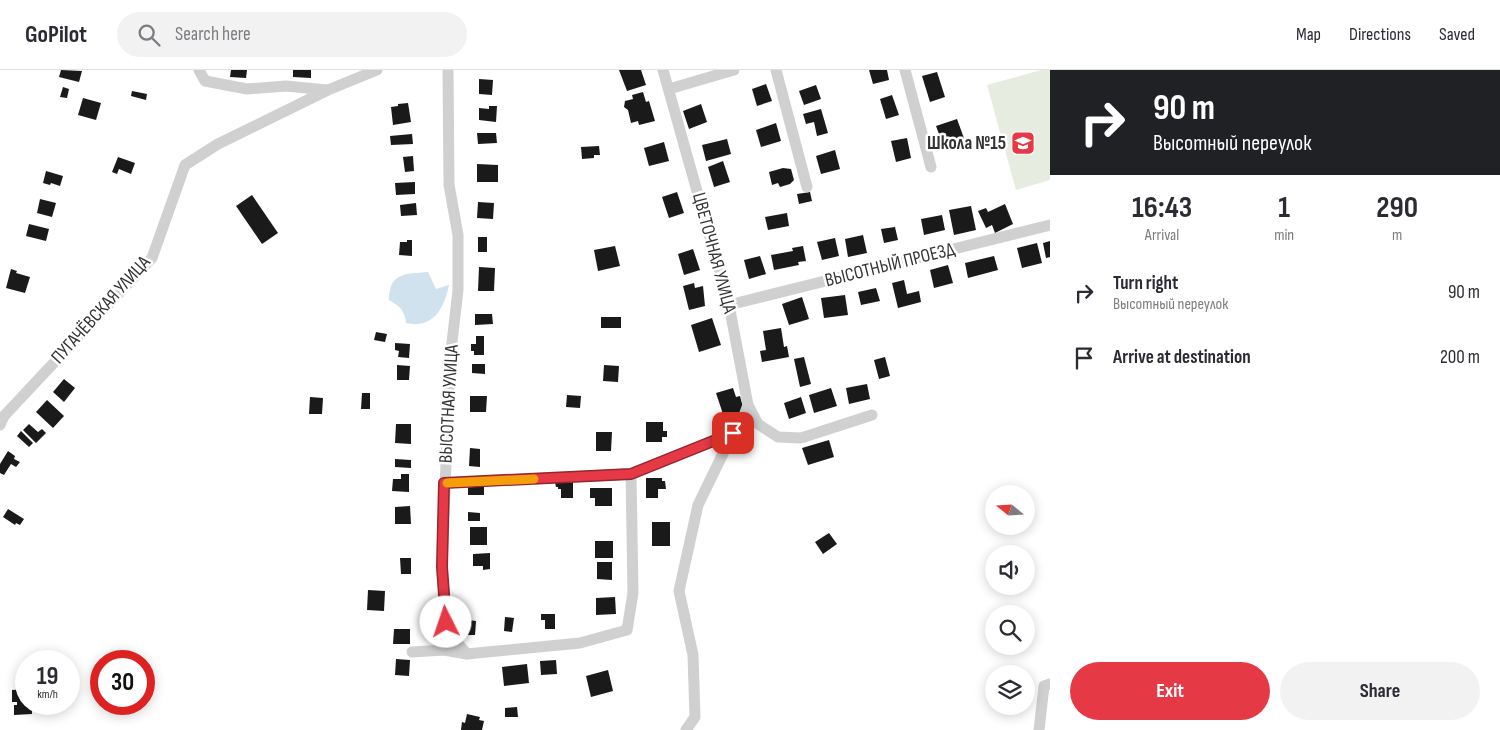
<!DOCTYPE html>
<html lang="en">
<head>
<meta charset="utf-8">
<style>
	:root { --surface:#fff; --page:#f2f2f3; --text:#2b2b33; --muted:#7c7c81; --line:#e1e1e2; --accent:#e63946 }
	body { margin:0; font-family:"Sofia Sans Condensed",sans-serif; background:var(--page); color:var(--text); height:100vh; display:flex; flex-direction:column; font-size:19px; white-space:nowrap }
	* { box-sizing:border-box; margin:0 }
	p { font-size:16px; color:var(--muted) }
	.icon { flex:none; width:28px; height:28px; fill:none; stroke:currentColor; stroke-width:2; stroke-linecap:round; stroke-linejoin:round }
	.map { position:relative; flex:1; overflow:hidden }
	.sheet { display:flex; flex-direction:column; background:var(--surface); width:450px }
	.sheet>* { flex:none }
	.banner { background:#202124; color:#fff; overflow:hidden }
	.needle { width:32px; rotate:288deg }
	.tools { position:absolute; left:985px; top:415px; display:grid; gap:10px }
	.tools a { display:grid; place-items:center; width:50px; height:50px; border-radius:50%; background:var(--surface); box-shadow:0 2px 12px #0003; font-size:25px }
	.speed { position:absolute; left:15px; top:580px; display:flex; gap:10px; font-size:25px; font-weight:700; text-align:center }
	.speed>* { display:grid; place-content:center; width:65px; height:65px; border-radius:50%; background:var(--surface); box-shadow:0 2px 12px #0003; line-height:1 }
	.speed small { font-size:12px; font-weight:400 }
	.speed .limit { border:8px solid #d22; background:#fff; color:#111 }
	.pin { position:absolute; display:grid; place-items:center; width:42px; height:42px; color:#fff; margin:-21px; border-radius:10px; box-shadow:0 2px 8px #0006 }
	.me { position:absolute; width:55px; margin:-28px; rotate:356deg; stroke-linejoin:round; filter:drop-shadow(0 0 4px #0008) }
	.turn { display:flex; align-items:center; gap:18px; height:105px; padding:0 20px; font-size:22px }
	.turn .icon { width:65px; height:65px; stroke-width:2.5 }
	.turn b { display:block; font-size:35px; line-height:42px }
	.eta { display:flex; justify-content:space-evenly; align-items:center; height:85px; text-align:center }
	.eta b { font-size:30px; font-weight:700; line-height:35px }
	.primary-button { display:flex; gap:10px; margin-top:auto; padding:10px 20px }
	.primary-button a { flex:1; height:58px; border-radius:30px; background:var(--accent); color:#fff; font-size:20px; font-weight:700; line-height:58px; text-align:center }
	.primary-button a+a { background:var(--page); color:var(--text) }
	ul { padding:0; list-style:none }
	li { display:flex; align-items:center; gap:15px; height:65px; padding:0 20px }
	li div { flex:1 }
	li b { display:block; font-size:19px }
	li em { font-style:normal }
	header { display:flex; align-items:center; gap:30px; box-sizing:border-box; height:70px; padding:0 25px; background:var(--surface); border-bottom:1px solid var(--line) }
	header strong { font-size:24px }
	nav { display:flex; gap:28px; margin-inline-start:auto; font-size:18px }
	.search { width:350px; height:45px; background:var(--page); display:flex; align-items:center; gap:12px; box-sizing:border-box; padding:0 18px; border-radius:28px; color:var(--muted); font-size:19px }
	main { display:flex; flex:1; min-height:0 }
	.map>svg:first-child { display:block }
	.green { fill:#e6ecdf }
	.water { fill:#cfe2ee }
	.building { fill:#1a1a1a }
	.lines { fill:none; stroke-linecap:round; stroke-linejoin:round }
	.street { stroke:#d0d0d0; stroke-width:11 }
	.route-casing { stroke:#96252e; stroke-width:12 }
	.route { stroke:#e63946; stroke-width:9 }
	.slow { stroke:#f59e0b; stroke-width:9 }
	.labels { text-anchor:middle; dominant-baseline:central; stroke-width:5; stroke-linejoin:round; paint-order:stroke }
	.poi-label { font-size:19px; font-weight:bold; fill:#333; stroke:#fff; text-anchor:end }
	.street-label { font-size:19px; fill:#333; stroke:#fff }
</style>
</head>
<body>
<header>
<strong>GoPilot</strong>
<div class="search"><svg class="icon" aria-label="search" viewBox="0 0 24 24"><circle cx="10" cy="10" r="6"/><path d="M15 15l6 6"/></svg>Search here</div>
<nav><a>Map</a><a>Directions</a><a>Saved</a></nav>
</header>
<main>
<div class="map">
<svg width="1050" height="660" viewBox="0 0 1050 660">
	<rect width="100%" height="100%" fill="#fff"/>
	<!-- green -->
	<path class="green" d="M1041,0h9v110l-34,10 -29,-105z"/>
	<!-- water -->
	<path class="water" d="M428,202l8,17 13,-4c-5,23 -15,44 -43,38 -1,-12 -6,-17 -17,-23 0,-28 17,-26 39,-28z"/>
	<!-- building -->
	<g class="building">
		<path d="M61,0l21,1 -3,11 -20,-5z"/>
		<path d="M231,0h16l-1,8 -16,-1z"/>
		<path d="M293,0h18v8l-18,-1z"/>
		<path d="M619,0h22l5,15 -19,6z"/>
		<path d="M869,0h18l2,10 -16,4z"/>
		<path d="M937,2l8,25 -15,5 -8,-26z"/>
		<path d="M479,9l14,1 -1,15 -13,-1z"/>
		<path d="M766,14l6,17 -15,5 -5,-17z"/>
		<path d="M816,15l5,14 -17,6 -5,-14z"/>
		<path d="M63,17l6,2 -2,9 -7,-1z"/>
		<path d="M132,21l15,3 -1,6 -15,-4z"/>
		<path d="M643,22l3,10 3,-1 6,20 -16,4 -1,-4 -7,2 -3,-13 -4,-3 1,-6 8,-2 -1,-4z"/>
		<path d="M892,25l7,20 -13,4 -6,-20z"/>
		<path d="M83,28l18,5 -5,17 -18,-5z"/>
		<path d="M408,33l3,19 -18,3 -2,-18 7,-1v-2z"/>
		<path d="M701,34l6,18 -18,7 -6,-18z"/>
		<path d="M489,36h8l-1,16 -17,-2v-12l10,1z"/>
		<path d="M821,39l7,24 -11,3 -3,-14 -8,2 -3,-10z"/>
		<path d="M957,49l8,22 -21,7 -8,-22z"/>
		<path d="M776,53l5,18 -20,6 -5,-17z"/>
		<path d="M477,63h19l1,10 -19,1z"/>
		<path d="M412,64l1,10 -22,1 -1,-9z"/>
		<path d="M907,68l4,20 -15,4 -5,-21z"/>
		<path d="M727,69l4,15 -25,7 -4,-16z"/>
		<path d="M664,72l5,19 -20,5 -5,-18z"/>
		<path d="M599,76l1,9h-6v3l-12,1 -1,-12z"/>
		<path d="M835,80l5,19 -19,5 -5,-18z"/>
		<path d="M413,86l1,15 -9,1 -2,-15z"/>
		<path d="M118,87l17,6 -4,11 -12,-5 -2,5 -5,-2z"/>
		<path d="M723,91l7,21 -16,5 -6,-20z"/>
		<path d="M477,94l21,1v17h-21z"/>
		<path d="M783,98l8,1 3,11 -4,4 -10,3 -2,-4 -6,2 -3,-13z"/>
		<path d="M46,101l17,5 -3,10 -9,-3 -1,2 -7,-2z"/>
		<path d="M415,112v12l-19,1 -1,-12z"/>
		<path d="M677,122l7,21 -15,5 -7,-21z"/>
		<path d="M810,122l2,9 -13,3 -2,-10z"/>
		<path d="M252,125l26,38 -16,11 -26,-38z"/>
		<path d="M40,129l16,4 -4,14 -15,-4z"/>
		<path d="M478,132l16,1 -1,16 -16,-1z"/>
		<path d="M416,133l1,12 -16,1 -1,-11z"/>
		<path d="M1005,134l8,20 -18,9 -3,-8 -6,3 -8,-17 8,-3 2,4z"/>
		<path d="M971,136l5,24 -22,5 -5,-25z"/>
		<path d="M787,143l2,13 -21,4 -3,-13z"/>
		<path d="M942,145l3,15 -21,5 -3,-16z"/>
		<path d="M29,154l20,5 -3,12 -20,-5z"/>
		<path d="M895,157l3,13 -14,3 -3,-14z"/>
		<path d="M863,165l4,18 -19,4 -3,-18z"/>
		<rect x="478" y="167" width="9" height="15"/>
		<path d="M835,168l4,18 -17,4 -5,-18z"/>
		<path d="M407,170h5v16l-13,-1 1,-13h7z"/>
		<path d="M1050,171v16l-4,1 -3,-15z"/>
		<path d="M1037,173l5,20 -20,5 -5,-20z"/>
		<path d="M615,176l5,20 -22,5 -4,-21z"/>
		<path d="M803,176l3,15 -8,1 1,3 -25,5 -3,-15 22,-4 -1,-3z"/>
		<path d="M693,179l7,21 -16,5 -6,-21z"/>
		<path d="M760,186l6,18 -17,5 -5,-19z"/>
		<path d="M994,186l4,14 -30,8 -3,-15z"/>
		<path d="M948,195l5,18 -19,5 -4,-18z"/>
		<path d="M479,197l16,1 -1,23h-16z"/>
		<path d="M11,199l6,2 -1,2 14,4 -5,16 -19,-5z"/>
		<path d="M904,210l3,14 12,-3 2,11 -23,6 -6,-25z"/>
		<path d="M694,213l1,5 8,-2 2,20 -16,4 -6,-24z"/>
		<path d="M876,218l4,13 -19,4 -3,-13z"/>
		<path d="M845,225l3,20 -24,3 -3,-20z"/>
		<path d="M802,227l7,22 -20,6 -7,-21z"/>
		<path d="M475,244h17l1,10 -18,1z"/>
		<rect x="601" y="247" width="20" height="11"/>
		<path d="M712,248l9,27 -22,7 -8,-27z"/>
		<path d="M781,258l3,19 3,-1 2,11 -27,5 -2,-11 6,-1 -3,-19z"/>
		<path d="M376,262l11,2 -2,8 -11,-2z"/>
		<path d="M476,266h8v19h-10v-4h-3v-7h5z"/>
		<path d="M395,273l15,1 -1,14 -11,-1 1,-6 -4,-1z"/>
		<path d="M804,287l7,27 -11,3 -6,-28z"/>
		<path d="M885,287l5,19 -11,3 -5,-19z"/>
		<path d="M472,294h13v10l-13,-1z"/>
		<path d="M397,295l13,1 -1,14h-12z"/>
		<path d="M604,295l15,1 -1,16 -15,-1z"/>
		<path d="M64,309l11,9 -11,14 -11,-10z"/>
		<path d="M867,314l3,15 -21,5 -3,-16z"/>
		<path d="M733,318l3,9 4,-1 3,11 -1,5 -18,5 -8,-24z"/>
		<path d="M831,318l6,18 -23,7 -5,-18z"/>
		<path d="M362,323h8v16h-9z"/>
		<path d="M567,325l14,1 -1,12 -14,-1z"/>
		<path d="M470,326h17l-1,16h-16z"/>
		<path d="M310,327l13,1 -1,16h-13z"/>
		<path d="M801,327l5,16 -17,6 -5,-16z"/>
		<path d="M47,330l17,16 -11,12 -17,-16z"/>
		<path d="M646,352h17v9h4v6h-5v5h-16z"/>
		<path d="M29,354l9,8 4,-3 4,4 -10,10 -13,-13z"/>
		<path d="M396,354h15v20l-16,-1z"/>
		<path d="M21,361l12,12 -4,4 -12,-11z"/>
		<path d="M596,362h16l-1,19h-15z"/>
		<path d="M829,370l5,17 -26,8 -6,-17z"/>
		<path d="M470,378l10,1v18l-11,-1z"/>
		<path d="M8,381l7,5 -1,3 6,3 -4,5 -5,-3 -7,11 -4,-2v-9z"/>
		<path d="M395,389l16,1v8l-16,-1z"/>
		<path d="M401,404h8v18l-17,-1 1,-12h8z"/>
		<path d="M646,408h16v3h3l1,8h-8v9h-12z"/>
		<path d="M555,412h18v16h-12v-9h-3v-2h-2z"/>
		<rect x="468" y="417" width="16" height="8"/>
		<path d="M590,418h22v18h-17v-8h-5z"/>
		<path d="M410,436l1,18h-16v-17z"/>
		<path d="M8,439l16,10 -4,6 -4,-2 -1,2 -12,-8z"/>
		<path d="M468,442l12,1v8h-12z"/>
		<rect x="652" y="452" width="18" height="24"/>
		<rect x="470" y="457" width="17" height="18"/>
		<path d="M829,463l8,11 -14,10 -8,-12z"/>
		<rect x="595" y="471" width="18" height="17"/>
		<path d="M490,483v16l-7,1v-4h-10v-12z"/>
		<path d="M400,488h11v16h-10z"/>
		<path d="M597,492h15v18l-15,-1z"/>
		<path d="M368,520l17,1 -1,20 -17,-1z"/>
		<path d="M615,527l1,17 -20,1v-17z"/>
		<path d="M541,544h14v15h-10v-9h-4z"/>
		<path d="M505,547l9,1 -2,14 -8,-1z"/>
		<path d="M468,550l8,1 -1,14h-8z"/>
		<path d="M394,559h16v15h-17z"/>
		<path d="M396,589l14,1 -1,16 -14,-1z"/>
		<path d="M556,590l1,14 -16,1 -1,-14z"/>
		<path d="M527,594l2,19 -25,3 -2,-19z"/>
		<path d="M608,600l5,21 -22,6 -5,-21z"/>
		<path d="M26,619v15h6v10l-18,1v-10h3v-3h-5v-12z"/>
		<path d="M517,637l1,10h-13v-9z"/>
		<path d="M467,644l13,3 -1,3 5,1 -2,9h-21l1,-8 3,1z"/>
	</g>
	<g class="lines">
		<!-- street -->
		<g class="street">
			<path d="M199,0l6,11 42,8 39,-3 41,4"/>
			<path d="M448,0l1,115 9,50v55l-8,70 -8,207 4,55 13,23 8,9"/>
			<path d="M776,0l31,117"/>
			<path d="M905,0l26,97"/>
			<path d="M669,19l65,-19"/>
			<path d="M729,235l321,-80"/>
			<path d="M748,335l10,19 20,13 23,1 71,-23"/>
			<path d="M0,355l4,-9 148,-158 33,-93 33,-21 110,-54 49,-20"/>
			<path d="M444,413l187,-9 107,-43 10,-26 -19,-100 -66,-235"/>
			<path d="M412,582l32,-2 23,4 113,-11 47,-13 6,-37 -2,-119"/>
			<path d="M686,660l9,-13 -2,-62 -14,-64 19,-86 35,-72"/>
			<path d="M1039,660l5,-44 6,-2"/>
		</g>
	</g>
	<g class="lines">
		<!-- route casing -->
		<g class="route-casing">
			<path id="route" d="M446,552l-4,-55 2,-84 187,-9 102,-41"/>
		</g>
		<!-- route -->
		<use href="#route" class="route"/>
		<!-- slow -->
		<path class="slow" d="M447,413l87,-4"/>
	</g>
	<!-- icons -->
	<defs>
		<g id="school-square" transform="scale(1.25)"><rect x="-9" y="-9" width="18" height="18" rx="4" fill="#e63946" stroke="#fff"/><path d="M0-5L7-2L0 1L-7-2ZM-4 1L0 2.5L4 1V4Q0 6-4 4Z" fill="#fff"/></g>
	</defs>
	<g fill-rule="evenodd">
		<use href="#school-square" x="1023" y="73"/>
	</g>
	<g class="labels">
		<!-- poi labels -->
		<g class="poi-label">
			<text x="1006" y="73">Школа №15</text>
		</g>
		<!-- street labels -->
		<g class="street-label">
			<text transform="translate(714 183) rotate(75)">ЦВЕТОЧНАЯ УЛИЦА</text>
			<text transform="translate(890 195) rotate(-14)">ВЫСОТНЫЙ ПРОЕЗД</text>
			<text transform="translate(101 240) rotate(-48)">ПУГАЧЁВСКАЯ УЛИЦА</text>
			<text transform="translate(449 334) rotate(-87)">ВЫСОТНАЯ УЛИЦА</text>
		</g>
	</g>
</svg>
<div class="tools">
<a><svg class="needle" viewBox="-14 -14 28 28"><path d="M0-13l5 13h-10z" fill="#e53935"/><path d="M0 13l5-13h-10z" fill="#7c7c81"/></svg></a>
<a><svg class="icon" aria-label="sound" viewBox="0 0 24 24"><path d="M4 9h4l5-4v14l-5-4H4zM17 9q2 3 0 6"/></svg></a>
<a><svg class="icon" aria-label="search" viewBox="0 0 24 24"><circle cx="10" cy="10" r="6"/><path d="M15 15l6 6"/></svg></a>
<a><svg class="icon" aria-label="layers" viewBox="0 0 24 24"><path d="M12 4l9 5-9 5-9-5zM3 14l9 5 9-5"/></svg></a>
</div>
<div class="speed"><div>19<small>km/h</small></div><div class="limit">30</div></div>
<div class="pin" style="left:733px;top:363px;background:#d93025"><svg class="icon" aria-label="arrive" viewBox="0 0 24 24"><path d="M6 21V4h12l-3 4 3 4H6"/></svg></div>
<svg class="me" style="left:446px;top:552px" viewBox="-20 -20 40 40"><circle r="19" fill="#fff"/><path d="M0-13L10 11 0 6-10 11z" fill="#e63946"/></svg>
</div>
<section class="sheet">
<div class="banner">
<div class="turn"><svg class="icon" aria-label="right" viewBox="0 0 24 24"><path d="M7 20v-9h11M14 6l5 5-5 5"/></svg><div><b>90 m</b>Высотный переулок</div></div>
</div>
<div class="eta">
<div><b>16:43</b><p>Arrival</p></div>
<div><b>1</b><p>min</p></div>
<div><b>290</b><p>m</p></div>
</div>
<ul>
<li><svg class="icon" aria-label="right" viewBox="0 0 24 24"><path d="M7 20v-9h11M14 6l5 5-5 5"/></svg><div><b>Turn right</b><p>Высотный переулок</p></div><em>90 m</em></li>
<li><svg class="icon" aria-label="arrive" viewBox="0 0 24 24"><path d="M6 21V4h12l-3 4 3 4H6"/></svg><div><b>Arrive at destination</b></div><em>200 m</em></li>
</ul>
<div class="primary-button"><a>Exit</a><a>Share</a></div>
</section>
</main>
</body>
</html>
